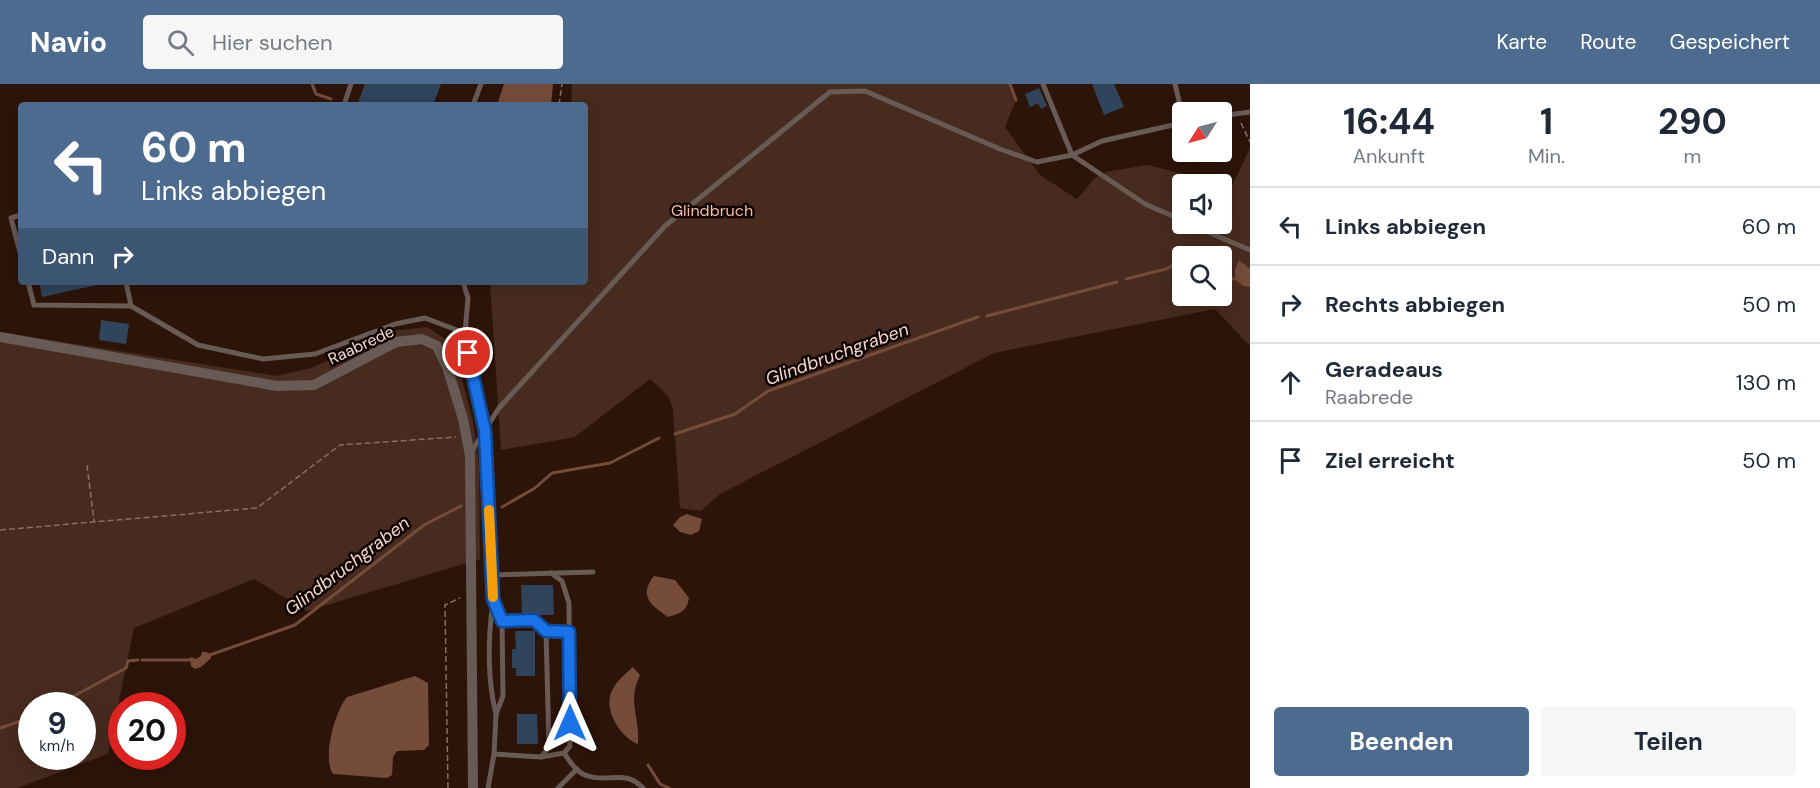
<!DOCTYPE html>
<html lang="de">
<head>
<meta charset="utf-8">
<style>
	:root { --surface:#fff; --page:#f6f6f7; --text:#1f2937; --muted:#747a83; --line:#e0e1e3; --accent:#4c6b8f }
	body { margin:0; font-family:"DM Sans",sans-serif; background:var(--page); color:var(--text); height:100vh; display:flex; flex-direction:column; font-size:22px; white-space:nowrap }
	* { box-sizing:border-box; margin:0 }
	p { font-size:20px; color:var(--muted) }
	.icon { flex:none; width:33px; height:33px; fill:none; stroke:currentColor; stroke-width:2; stroke-linecap:round; stroke-linejoin:round }
	.map { position:relative; flex:1; overflow:hidden }
	.panel { display:flex; flex-direction:column; background:var(--surface); width:570px }
	.panel>* { flex:none }
	.guide { position:absolute; left:18px; top:18px; width:570px; height:183px; border-radius:6px; box-shadow:0 3px 15px #0003; background:#4c6b8f; color:#fff; overflow:hidden }
	.needle { width:39px; rotate:234deg }
	.fabs { position:absolute; left:1172px; top:18px; display:grid; gap:12px }
	.fabs a { display:grid; place-items:center; width:60px; height:60px; border-radius:6px; background:var(--surface); box-shadow:0 3px 15px #0003; font-size:30px }
	.speed { position:absolute; left:18px; top:608px; display:flex; gap:12px; font-size:30px; font-weight:700; text-align:center }
	.speed>* { display:grid; place-content:center; width:78px; height:78px; border-radius:50%; background:var(--surface); box-shadow:0 3px 15px #0003; line-height:1 }
	.speed small { font-size:15px; font-weight:400 }
	.speed .limit { border:9px solid #d22; background:#fff; color:#111 }
	.pin { position:absolute; display:grid; place-items:center; width:51px; height:51px; color:#fff; margin:-26px; border:3px solid #fff; border-radius:50%; box-shadow:0 2px 6px #0007 }
	.me { position:absolute; width:66px; margin:-33px; rotate:0deg; stroke-linejoin:round; filter:drop-shadow(0 0 4px #0008) }
	.turn { display:flex; align-items:center; gap:21px; height:126px; padding:0 24px; font-size:27px }
	.turn .icon { width:78px; height:78px; stroke-width:2.5 }
	.turn b { display:block; font-size:42px; line-height:51px }
	.then { display:flex; align-items:center; height:57px; padding:0 24px; background:#0003; gap:12px; font-size:22px }
	.eta { display:flex; justify-content:space-evenly; align-items:center; height:102px; text-align:center }
	.eta b { font-size:36px; font-weight:700; line-height:42px }
	.cta { display:flex; gap:12px; margin-top:auto; padding:12px 24px }
	.cta a { flex:1; height:69px; border-radius:6px; background:var(--accent); color:#fff; font-size:24px; font-weight:700; line-height:69px; text-align:center }
	.cta a+a { background:var(--page); color:var(--text) }
	ul { padding:0; list-style:none }
	li { display:flex; align-items:center; gap:18px; height:78px; padding:0 24px; border-top:2px solid var(--line) }
	li div { flex:1 }
	li b { display:block; font-size:22px }
	li em { font-style:normal }
	header { display:flex; align-items:center; gap:36px; box-sizing:border-box; height:84px; padding:0 30px; background:var(--accent); color:#fff }
	header strong { font-size:28px }
	nav { display:flex; gap:33px; margin-inline-start:auto; font-size:21px }
	.search { width:420px; height:54px; background:var(--page); display:flex; align-items:center; gap:15px; box-sizing:border-box; padding:0 21px; border-radius:6px; color:var(--muted); font-size:22px }
	main { display:flex; flex:1; min-height:0 }
	.map>svg:first-child { display:block }
	.green { fill:#482b1f; fill-rule:evenodd }
	.water { fill:#754b39 }
	.lines { fill:none; stroke-linecap:round; stroke-linejoin:round }
	.stream { stroke:#754b39; stroke-width:3 }
	.building { fill:#30445b }
	.path { stroke:#856f66; stroke-width:1.5; stroke-dasharray:6 3; stroke-linecap:butt }
	.lane { stroke:#685a54; stroke-width:5 }
	.street { stroke:#685a54; stroke-width:10 }
	.route-casing { stroke:#114b97; stroke-width:15 }
	.route { stroke:#1a73e8; stroke-width:10 }
	.slow { stroke:#f59e0b; stroke-width:10 }
	.labels { text-anchor:middle; dominant-baseline:central; stroke-width:5; stroke-linejoin:round; paint-order:stroke }
	.park-label { font-size:16px; fill:#f5bba3; stroke:#0e0402 }
	.street-label { font-size:16px; fill:#eddad3; stroke:#0e0402 }
	.water-label { font-size:18px; font-style:italic; fill:#f5d6ca; stroke:#0e0402 }
</style>
</head>
<body>
<header>
<strong>Navio</strong>
<div class="search"><svg class="icon" aria-label="search" viewBox="0 0 24 24"><circle cx="10" cy="10" r="6"/><path d="M15 15l6 6"/></svg>Hier suchen</div>
<nav><a>Karte</a><a>Route</a><a>Gespeichert</a></nav>
</header>
<main>
<div class="map">
<svg width="1250" height="704" viewBox="0 0 1250 704">
	<rect width="100%" height="100%" fill="#2d1409"/>
	<!-- green -->
	<g class="green">
		<path d="M572,0h438l6,16 -11,27 35,48 37,24 18,-21 11,-6 41,-7 66,16 7,3h-38v40h39v-39l9,5 20,-42v198l-35,-37 -221,44 -274,141 -19,17 -21,-3 -7,-99 -5,-13 -18,-17 -75,58 -74,13 -11,-168h95v-177h-14zM1182,172h39v40h-39z"/>
		<path d="M427,243l17,11 14,27 15,56 6,44 1,94 -173,52 -53,-32 -120,49 -26,126 -91,34h-17v-456l276,44 35,-8 81,-37zM32,621h50v51h-50z"/>
	</g>
	<!-- water -->
	<g class="water">
		<path d="M504,0h49l-2,21h-54z"/>
		<path d="M1239,176l11,9v18l-7,-1 -8,-7v-10z"/>
		<path d="M687,430l15,5 -3,12 -8,4 -11,-3 -7,-7 7,-8z"/>
		<path d="M654,492l21,4 14,18c-2,13 -9,16 -21,19 -17,-12 -30,-21 -14,-41z"/>
		<path d="M202,568h4l5,2v4l-10,9 -6,2 -4,-3 -1,-9 6,2 5,-3z"/>
		<path d="M633,583l7,8c-13,27 0,41 -2,69 -17,-6 -34,-33 -27,-51 4,-11 14,-19 22,-26z"/>
		<path d="M415,592l13,7 1,62 -5,5 -27,1 -4,6 -1,18 -5,3 -54,-4c-11,-16 2,-63 14,-77z"/>
	</g>
	<g class="lines">
		<!-- stream -->
		<g class="stream">
			<path d="M312,0l4,10 15,5"/>
			<path d="M1010,0l6,16"/>
			<path d="M1221,193l14,2"/>
			<path d="M1126,195l40,-10 16,-8"/>
			<path d="M987,232l130,-34"/>
			<path d="M675,350l60,-20 33,-23 210,-74"/>
			<path d="M502,423l33,-19 17,-15 58,-10 49,-25"/>
			<path d="M207,572l88,-31 129,-100 37,-19"/>
			<path d="M142,576h50"/>
			<path d="M57,621l69,-37 2,-7 10,-1"/>
			<path d="M0,644l32,-11"/>
			<path d="M648,681l12,19 9,4"/>
		</g>
	</g>
	<!-- building -->
	<g class="building">
		<path d="M365,0h76l-8,21h-76z"/>
		<path d="M1092,0h22l10,23 -20,8z"/>
		<path d="M1039,4l8,18 -6,3 -3,-6 -8,4 -5,-13z"/>
		<path d="M39,198h58v3l-55,12z"/>
		<path d="M101,236l28,4 -3,20 -27,-4z"/>
		<path d="M521,501h32l1,30h-32z"/>
		<path d="M515,547h20v45h-19v-8h-4v-19h4z"/>
		<path d="M517,630h20l1,30h-21z"/>
	</g>
	<g class="lines">
		<!-- path -->
		<g class="path">
			<path d="M559,21l3,-21"/>
			<path d="M1241,39l9,19"/>
			<path d="M87,381l7,56"/>
			<path d="M0,446l257,-22 83,-63 116,-8"/>
			<path d="M448,704l-3,-183 15,-7"/>
		</g>
		<!-- lane -->
		<g class="lane">
			<path d="M1043,0l29,71 73,49 37,16"/>
			<path d="M1175,0l7,29"/>
			<path d="M344,21l7,-21"/>
			<path d="M473,21l8,-21"/>
			<path d="M1221,32l29,-4"/>
			<path d="M21,131l-10,3 10,38"/>
			<path d="M1189,140l61,26"/>
			<path d="M28,198l6,23 97,1 67,39 65,14 52,-5 80,-30 30,-6 40,15"/>
			<path d="M126,198l5,24"/>
			<path d="M463,198l5,16 -3,35 10,59 10,39 8,168 9,22"/>
			<path d="M470,370l29,-46 166,-182 165,-134 35,-1 135,58 37,13 35,-7 30,-14 80,-18"/>
			<path d="M551,489l11,8 7,22 1,143 -6,7 -23,4 -47,-3 2,-40 7,-18 -1,-75 32,-1 12,11 23,1"/>
			<path d="M492,491l101,-3"/>
			<path d="M493,517c-5,37 -6,77 3,113"/>
			<path d="M564,669c6,9 13,20 24,23 21,7 37,-7 55,12"/>
			<path d="M541,673l8,-10 -3,-116"/>
			<path d="M488,704l6,-34"/>
			<path d="M558,704l19,-19"/>
		</g>
		<!-- street -->
		<path class="street" d="M0,253l277,49 37,-1 82,-43 26,-3 15,7 10,21 16,52 7,37 3,332"/>
	</g>
	<g class="lines">
		<!-- route casing -->
		<g class="route-casing">
			<path id="route" d="M468,269l17,78 8,168 9,22 32,-1 12,11 23,1 1,91"/>
		</g>
		<!-- route -->
		<use href="#route" class="route"/>
		<!-- slow -->
		<path class="slow" d="M489,426l4,87"/>
	</g>
	<g class="labels">
		<!-- park labels -->
		<g class="park-label">
			<text x="712" y="126">Glindbruch</text>
		</g>
		<!-- street labels -->
		<g class="street-label">
			<text transform="translate(361 261) rotate(-25)">Raabrede</text>
		</g>
		<!-- water labels -->
		<g class="water-label">
			<text transform="translate(837 270) rotate(-20)">Glindbruchgraben</text>
			<text transform="translate(347 482) rotate(-37)">Glindbruchgraben</text>
		</g>
	</g>
</svg>
<div class="fabs">
<a><svg class="needle" viewBox="-14 -14 28 28"><path d="M0-13l5 13h-10z" fill="#e53935"/><path d="M0 13l5-13h-10z" fill="#747a83"/></svg></a>
<a><svg class="icon" aria-label="sound" viewBox="0 0 24 24"><path d="M4 9h4l5-4v14l-5-4H4zM17 9q2 3 0 6"/></svg></a>
<a><svg class="icon" aria-label="search" viewBox="0 0 24 24"><circle cx="10" cy="10" r="6"/><path d="M15 15l6 6"/></svg></a>
</div>
<div class="speed"><div>9<small>km/h</small></div><div class="limit">20</div></div>
<div class="pin" style="left:468px;top:269px;background:#d93025"><svg class="icon" aria-label="arrive" viewBox="0 0 24 24"><path d="M6 21V4h12l-3 4 3 4H6"/></svg></div>
<svg class="me" style="left:570px;top:639px" viewBox="-20 -20 40 40"><path d="M0-17L14 15 0 8-14 15z" fill="#1a73e8" stroke="#fff" stroke-width="4"/></svg>
<div class="guide">
<div class="turn"><svg class="icon" aria-label="left" viewBox="0 0 24 24"><path d="M17 20v-9H6M10 6l-5 5 5 5"/></svg><div><b>60 m</b>Links abbiegen</div></div>
<div class="then">Dann<svg class="icon" aria-label="right" viewBox="0 0 24 24"><path d="M7 20v-9h11M14 6l5 5-5 5"/></svg></div>
</div>
</div>
<section class="panel">
<div class="eta">
<div><b>16:44</b><p>Ankunft</p></div>
<div><b>1</b><p>Min.</p></div>
<div><b>290</b><p>m</p></div>
</div>
<ul>
<li><svg class="icon" aria-label="left" viewBox="0 0 24 24"><path d="M17 20v-9H6M10 6l-5 5 5 5"/></svg><div><b>Links abbiegen</b></div><em>60 m</em></li>
<li><svg class="icon" aria-label="right" viewBox="0 0 24 24"><path d="M7 20v-9h11M14 6l5 5-5 5"/></svg><div><b>Rechts abbiegen</b></div><em>50 m</em></li>
<li><svg class="icon" aria-label="ahead" viewBox="0 0 24 24"><path d="M12 20V5M6 11l6-6 6 6"/></svg><div><b>Geradeaus</b><p>Raabrede</p></div><em>130 m</em></li>
<li><svg class="icon" aria-label="arrive" viewBox="0 0 24 24"><path d="M6 21V4h12l-3 4 3 4H6"/></svg><div><b>Ziel erreicht</b></div><em>50 m</em></li>
</ul>
<div class="cta"><a>Beenden</a><a>Teilen</a></div>
</section>
</main>
</body>
</html>
